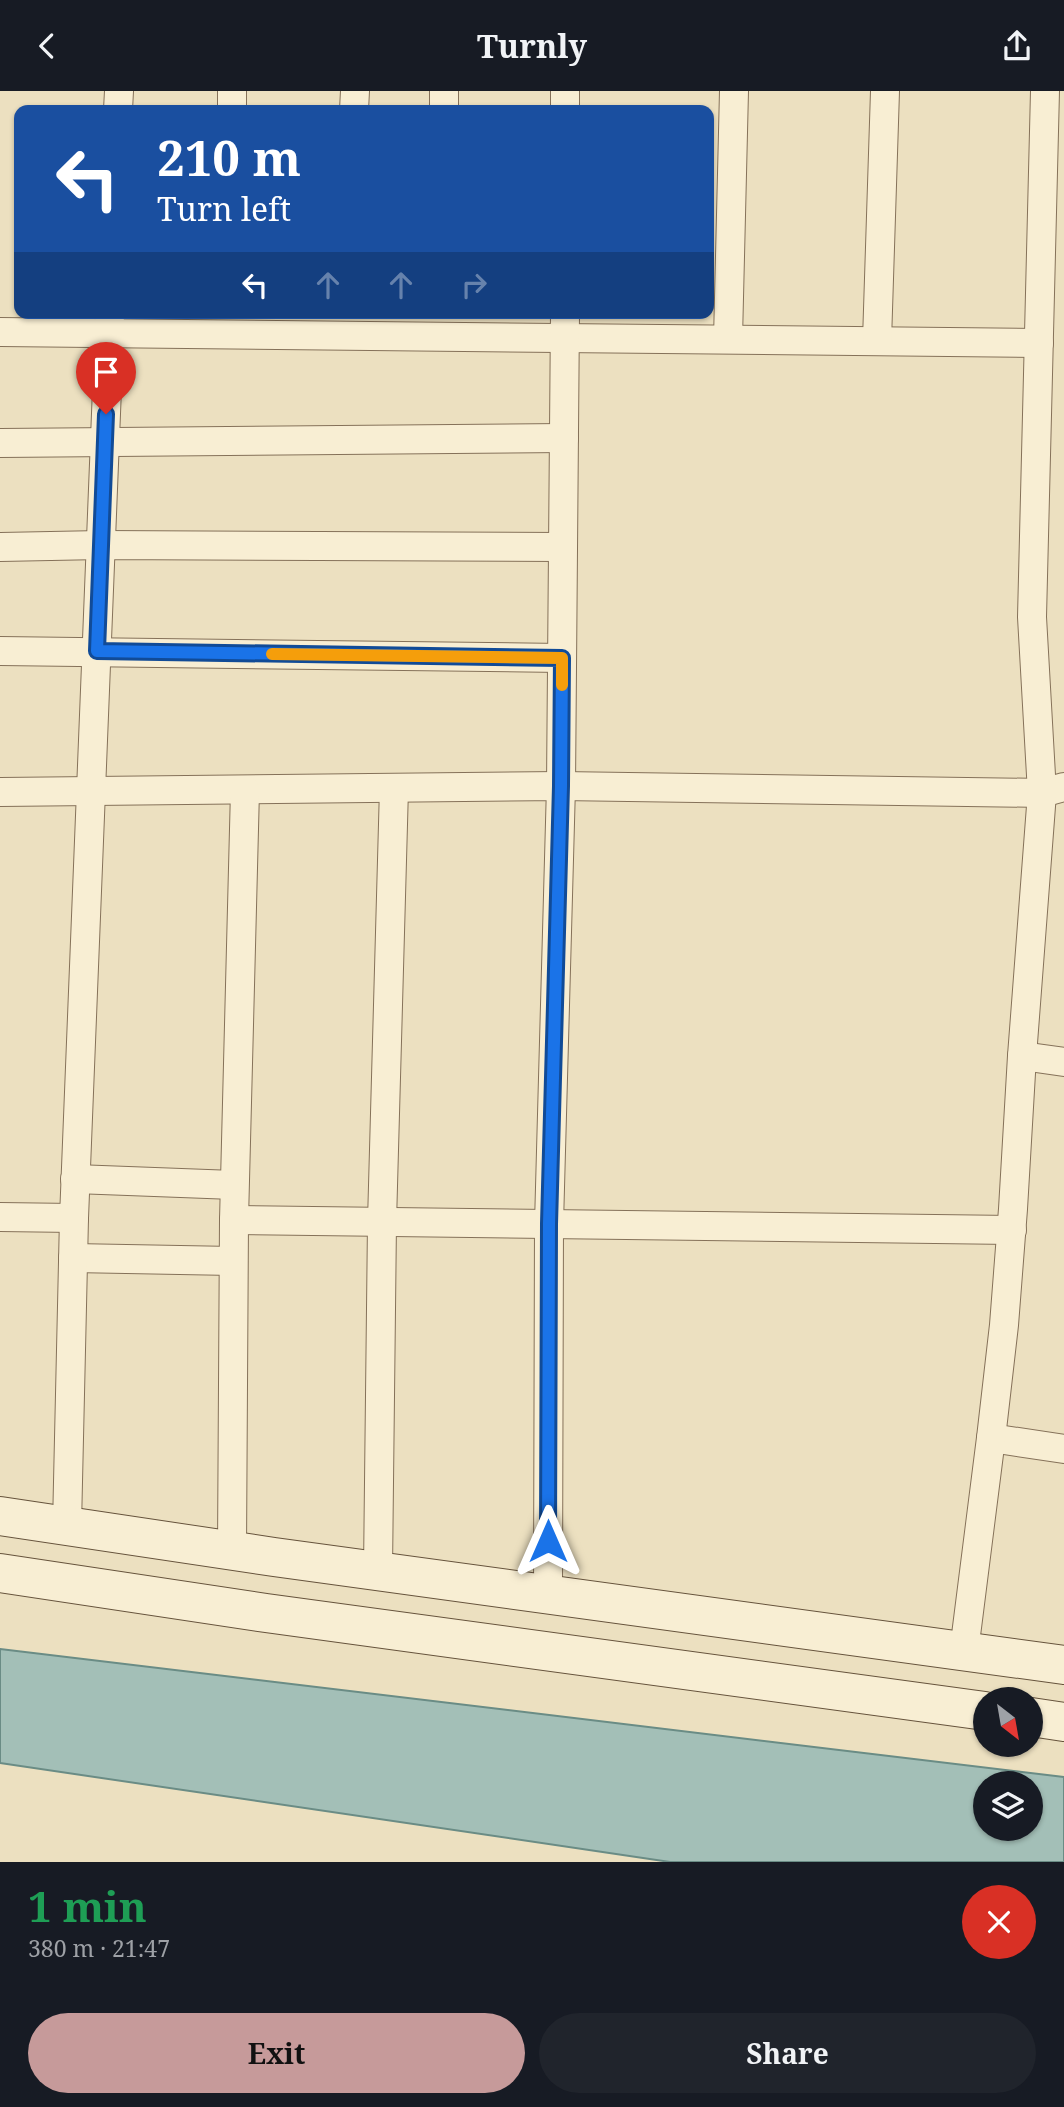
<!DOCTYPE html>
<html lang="en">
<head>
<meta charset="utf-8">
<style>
	:root { --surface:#171b24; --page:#20242c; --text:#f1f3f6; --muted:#9ea1a6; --accent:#c69a9a }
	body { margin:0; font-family:"Noto Serif",serif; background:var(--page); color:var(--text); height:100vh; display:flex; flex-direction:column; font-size:26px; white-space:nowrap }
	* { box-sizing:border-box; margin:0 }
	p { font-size:23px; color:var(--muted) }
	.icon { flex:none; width:38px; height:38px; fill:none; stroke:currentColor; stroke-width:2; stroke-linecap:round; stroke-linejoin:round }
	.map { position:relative; height:1771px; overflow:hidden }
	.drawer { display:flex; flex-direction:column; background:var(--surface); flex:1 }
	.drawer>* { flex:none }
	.banner { position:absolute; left:14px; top:14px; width:700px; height:214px; border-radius:14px; box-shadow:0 2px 5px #0004; background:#1a4fa0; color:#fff; overflow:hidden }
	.needle { width:46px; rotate:149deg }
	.controls { position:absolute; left:973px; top:1596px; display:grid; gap:14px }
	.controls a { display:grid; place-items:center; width:70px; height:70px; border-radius:50%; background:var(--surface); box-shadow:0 2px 5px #0004; font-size:35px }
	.pin { position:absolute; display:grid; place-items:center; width:60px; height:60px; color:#fff; margin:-72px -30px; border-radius:50% 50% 50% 0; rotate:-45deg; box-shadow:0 0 7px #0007 }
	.pin .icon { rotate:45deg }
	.me { position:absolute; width:77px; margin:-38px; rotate:0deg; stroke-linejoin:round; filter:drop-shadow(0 0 5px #0008) }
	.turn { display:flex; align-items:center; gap:24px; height:147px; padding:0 28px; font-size:32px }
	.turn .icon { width:91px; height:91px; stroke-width:2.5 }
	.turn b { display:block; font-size:49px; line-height:60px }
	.lanes { display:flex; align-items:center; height:66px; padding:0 28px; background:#0003; justify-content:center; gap:35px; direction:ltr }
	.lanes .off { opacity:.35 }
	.round { display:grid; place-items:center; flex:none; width:74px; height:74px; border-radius:37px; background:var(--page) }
	.head { display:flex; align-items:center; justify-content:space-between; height:119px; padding:0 28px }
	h1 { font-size:42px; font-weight:700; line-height:52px; color:#1e9e55 }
	.primary-button { display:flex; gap:14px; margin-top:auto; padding:14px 28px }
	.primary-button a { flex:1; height:80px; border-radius:42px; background:var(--accent); color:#111; font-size:28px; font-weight:700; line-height:80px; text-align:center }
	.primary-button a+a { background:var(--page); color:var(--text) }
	header { display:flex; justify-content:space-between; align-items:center; height:91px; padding:0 28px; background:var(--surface); font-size:32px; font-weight:700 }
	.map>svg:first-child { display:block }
	.water { fill:#a3bfb7; stroke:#6a8c85; stroke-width:2; fill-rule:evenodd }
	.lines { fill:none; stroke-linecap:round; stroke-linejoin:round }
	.street-casing { stroke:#857159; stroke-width:30 }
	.secondary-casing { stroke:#66533c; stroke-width:40 }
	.street { stroke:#f8eed3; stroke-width:28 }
	.secondary { stroke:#f8eed3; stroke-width:38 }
	.route-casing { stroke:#114b97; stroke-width:18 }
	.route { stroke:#1a73e8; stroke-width:12 }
	.slow { stroke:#f59e0b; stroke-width:12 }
</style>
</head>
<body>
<header><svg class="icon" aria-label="back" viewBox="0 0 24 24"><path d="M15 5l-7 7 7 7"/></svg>Turnly<svg class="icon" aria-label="share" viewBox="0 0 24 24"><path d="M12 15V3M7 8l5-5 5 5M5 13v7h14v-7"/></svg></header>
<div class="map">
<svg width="1064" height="1771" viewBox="0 0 1064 1771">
	<rect width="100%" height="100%" fill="#ece0c0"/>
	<!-- water -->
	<path class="water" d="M0,1558l1064,128v85h-394l-670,-99zM985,1692h46v46h-46z"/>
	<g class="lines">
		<!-- street casing -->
		<g class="street-casing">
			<g id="street">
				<path d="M118,19l1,-19"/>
				<path d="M232,19v-19"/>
				<path d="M354,19l1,-19"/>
				<path d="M444,19v-19"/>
				<path d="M565,19v-19"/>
				<path d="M0,241l1039,11"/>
				<path d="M728,248l6,-248"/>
				<path d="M877,250l8,-250"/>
				<path d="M0,352l564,-5"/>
				<path d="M0,456l101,-2 462,2"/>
				<path d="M0,560l562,7"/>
				<path d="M0,701l561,-6 481,7 22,-6"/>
				<path d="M1022,965l42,6"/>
				<path d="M75,1088l159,6"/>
				<path d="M0,1126l74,1"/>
				<path d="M234,1129l778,10"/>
				<path d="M73,1167l160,3"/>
				<path d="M991,1347l73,11"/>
				<path d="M67,1435l7,-308 36,-905"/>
				<path d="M232,1459l2,-330 11,-430"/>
				<path d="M378,1479l4,-348 12,-434"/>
				<path d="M548,1503l1,-370 12,-438 4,-473"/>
				<path d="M964,1560l27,-213 13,-113 9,-116 9,-153 20,-263 -10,-176 13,-526"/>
			</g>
		</g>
		<!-- secondary casing -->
		<g class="secondary-casing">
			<g id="secondary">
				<path d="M0,1425l274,41 790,108"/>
				<path d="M0,1482l266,40 719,98"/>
				<path d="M1031,1626l33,5"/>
			</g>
		</g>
		<!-- street -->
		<use href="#street" class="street"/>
		<!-- secondary -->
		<use href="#secondary" class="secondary"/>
	</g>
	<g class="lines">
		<!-- route casing -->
		<g class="route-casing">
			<path id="route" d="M106,323l-9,237 465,7 -1,128 -12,438 -1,317"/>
		</g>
		<!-- route -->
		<use href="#route" class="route"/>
		<!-- slow -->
		<path class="slow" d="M272,563l290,4v27"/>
	</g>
</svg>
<div class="controls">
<a><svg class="needle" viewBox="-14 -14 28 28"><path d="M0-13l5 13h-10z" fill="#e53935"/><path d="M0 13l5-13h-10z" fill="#9ea1a6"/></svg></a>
<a><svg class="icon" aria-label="layers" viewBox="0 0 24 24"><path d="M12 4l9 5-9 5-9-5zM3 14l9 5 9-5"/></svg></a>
</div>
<div class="pin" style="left:106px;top:323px;background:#d93025"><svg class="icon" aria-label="arrive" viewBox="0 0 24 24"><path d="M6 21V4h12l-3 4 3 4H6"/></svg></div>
<svg class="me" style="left:548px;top:1450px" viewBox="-20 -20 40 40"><path d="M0-17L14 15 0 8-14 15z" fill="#1a73e8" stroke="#fff" stroke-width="4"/></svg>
<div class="banner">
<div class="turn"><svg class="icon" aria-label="left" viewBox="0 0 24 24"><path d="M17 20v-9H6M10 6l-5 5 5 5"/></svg><div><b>210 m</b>Turn left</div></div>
<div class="lanes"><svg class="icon" aria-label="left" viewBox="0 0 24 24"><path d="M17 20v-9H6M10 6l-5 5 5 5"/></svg><svg class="icon off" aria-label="ahead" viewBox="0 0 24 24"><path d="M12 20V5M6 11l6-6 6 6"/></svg><svg class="icon off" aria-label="ahead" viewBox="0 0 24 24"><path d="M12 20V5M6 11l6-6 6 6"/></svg><svg class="icon off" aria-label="right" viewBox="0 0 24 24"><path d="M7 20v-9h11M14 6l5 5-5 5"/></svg></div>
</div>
</div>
<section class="drawer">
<div class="head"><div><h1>1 min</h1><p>380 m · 21:47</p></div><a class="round" style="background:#d93025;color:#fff"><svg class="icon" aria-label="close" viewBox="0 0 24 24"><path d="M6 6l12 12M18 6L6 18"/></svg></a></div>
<div class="primary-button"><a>Exit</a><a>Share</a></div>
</section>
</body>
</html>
